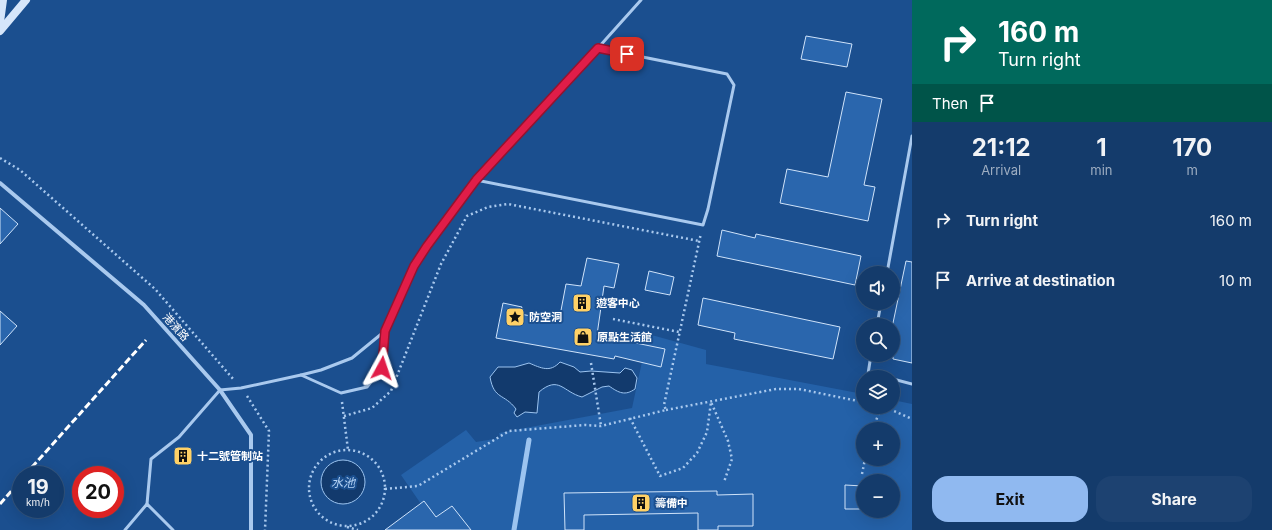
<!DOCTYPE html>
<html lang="en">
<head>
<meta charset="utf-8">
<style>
	:root { --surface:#143b6b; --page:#1d4271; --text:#f1f3f6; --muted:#9dadc1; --line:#33557e; --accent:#90b9f0 }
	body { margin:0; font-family:Inter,"Noto Sans TC",sans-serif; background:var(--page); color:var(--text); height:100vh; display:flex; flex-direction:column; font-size:15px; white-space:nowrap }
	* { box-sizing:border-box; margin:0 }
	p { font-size:13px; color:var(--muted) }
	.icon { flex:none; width:22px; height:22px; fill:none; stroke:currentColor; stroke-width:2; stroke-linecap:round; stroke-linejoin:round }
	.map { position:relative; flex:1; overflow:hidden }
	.drawer { display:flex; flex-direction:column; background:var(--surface); width:360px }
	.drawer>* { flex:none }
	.top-card { background:#00695c; color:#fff; overflow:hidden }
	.tools { position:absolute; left:856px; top:266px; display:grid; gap:8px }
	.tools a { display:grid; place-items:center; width:44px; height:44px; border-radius:50%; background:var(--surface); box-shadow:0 4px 16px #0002,0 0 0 1px var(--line); font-size:20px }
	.speed { position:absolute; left:12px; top:466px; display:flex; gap:8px; font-size:20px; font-weight:700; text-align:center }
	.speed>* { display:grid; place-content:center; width:52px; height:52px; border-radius:50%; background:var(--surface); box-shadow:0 4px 16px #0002,0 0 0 1px var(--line); line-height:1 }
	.speed small { font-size:10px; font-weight:400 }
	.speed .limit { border:6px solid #d22; background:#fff; color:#111 }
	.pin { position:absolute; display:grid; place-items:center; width:34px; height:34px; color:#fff; margin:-17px; border-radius:8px; box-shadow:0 2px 6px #0006 }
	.me { position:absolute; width:44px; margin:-22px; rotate:5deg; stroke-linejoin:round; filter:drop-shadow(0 0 3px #0008) }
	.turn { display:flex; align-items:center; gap:14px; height:84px; padding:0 20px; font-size:18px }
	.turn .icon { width:52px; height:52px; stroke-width:2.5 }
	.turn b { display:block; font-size:28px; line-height:34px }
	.then { display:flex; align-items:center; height:38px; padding:0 20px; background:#0003; gap:8px; font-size:15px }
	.eta { display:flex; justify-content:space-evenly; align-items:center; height:68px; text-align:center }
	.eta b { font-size:24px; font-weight:700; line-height:28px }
	.primary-button { display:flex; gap:8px; margin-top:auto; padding:8px 20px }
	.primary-button a { flex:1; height:46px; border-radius:16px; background:var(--accent); color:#111; font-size:16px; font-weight:700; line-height:46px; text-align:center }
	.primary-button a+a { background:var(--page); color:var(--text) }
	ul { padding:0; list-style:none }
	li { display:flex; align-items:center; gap:12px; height:60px; padding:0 20px }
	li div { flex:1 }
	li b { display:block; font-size:15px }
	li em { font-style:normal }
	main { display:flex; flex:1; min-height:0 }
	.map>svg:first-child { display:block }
	.green { fill:#2461a8; fill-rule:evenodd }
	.water { fill:#123a6d; stroke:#9cc4f0 }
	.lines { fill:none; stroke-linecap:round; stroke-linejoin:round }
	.stream { stroke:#9cc4f0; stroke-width:5 }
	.building { fill:#2a66ad; stroke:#cfe3fa }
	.path { stroke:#a9c9ee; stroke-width:2.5; stroke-dasharray:2 3; stroke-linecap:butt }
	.service { stroke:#a9c9ee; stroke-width:3 }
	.minor { stroke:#a9c9ee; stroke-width:4 }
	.secondary { stroke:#d6e6fa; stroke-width:8 }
	.rail { stroke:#fff; stroke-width:3; stroke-dasharray:7 3; stroke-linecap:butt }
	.route-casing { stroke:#92132f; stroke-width:10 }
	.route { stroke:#e11d48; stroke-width:7 }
	.labels { text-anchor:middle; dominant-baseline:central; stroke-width:4; stroke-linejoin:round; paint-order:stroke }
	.poi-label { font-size:11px; font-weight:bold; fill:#fff; stroke:#1b4f8f; text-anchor:start }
	.street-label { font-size:11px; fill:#fff; stroke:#1b4f8f }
	.water-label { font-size:12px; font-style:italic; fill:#b5d3f5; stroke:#1b4f8f }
</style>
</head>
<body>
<main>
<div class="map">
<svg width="912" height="530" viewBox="0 0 912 530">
	<rect width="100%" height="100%" fill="#1b4f8f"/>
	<!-- green -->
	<path class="green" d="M648,334l58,16v14l157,30v13h30v-7l19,4v126h-473l-38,-55 65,-45 10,12 24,-4 -1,-5 133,-25zM863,429h30v30h-30zM863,481h30v30h-30z"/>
	<!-- water -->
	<g class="water">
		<path d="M560,362l14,5 6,5 11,-1 29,2 5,-5 7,2 5,8 -2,11c-10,7 -16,4 -26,-3l-7,1 -20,10c-19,-5 -23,-22 -43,-5l-2,21 -12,-1 -8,5 -3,-4 2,-4c-12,-16 -22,-9 -26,-32l8,-10h17l14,-4c12,5 21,10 31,-1z"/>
		<circle cx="343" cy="482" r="22"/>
	</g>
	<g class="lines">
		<!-- stream -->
		<path class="stream" d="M514,530l15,-90"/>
	</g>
	<!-- building -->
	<g class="building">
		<path d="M806,36l46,8 -5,23 -46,-8z"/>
		<path d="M846,92l36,7 -18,86 11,2 -7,34 -88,-18 7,-34 41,8z"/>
		<path d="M0,208l18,16 -18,20z"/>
		<path d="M722,230l33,8 1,-4 105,22 -6,29 -138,-29z"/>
		<path d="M587,258l32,6 -5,24 -10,-2 -7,49 68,14 -4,18 -46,-11 -1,3 -118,-21 7,-35 19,4 -2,7 39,7 7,-37 15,2z"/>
		<path d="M906,261l6,1v101l-19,-4v-36z"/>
		<path d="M649,271l25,6 -4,18 -25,-5z"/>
		<path d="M703,298l137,29 -7,32 -99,-20 1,-6 -37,-8z"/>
		<path d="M0,311l17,15 -17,19z"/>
		<path d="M845,485l18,1v23h-18z"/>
		<path d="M717,491v4l36,-1v32h-35v4h-20v-17l-114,2v15h-19l-1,-37z"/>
		<path d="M424,501l12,16 16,-11 19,24h-86z"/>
	</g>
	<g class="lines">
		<!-- path -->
		<g class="path">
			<path d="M0,158l20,12 135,119 79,91"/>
			<path d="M613,319l66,13"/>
			<path d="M591,363l10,63"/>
			<path d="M247,396l22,35 -4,99"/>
			<path d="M342,402l6,48"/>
			<path d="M885,407l27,12"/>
			<path d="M666,410l110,-21h23l64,13"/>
			<path d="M344,416l28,-8 19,-17 50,-127 26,-48 21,-9 20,-3 191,37"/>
			<path d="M630,418l30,58 23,-8 14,-15 10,-21 4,-30 17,39 4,18 -8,23"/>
			<path d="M873,429l8,-22"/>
			<circle cx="347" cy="488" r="38"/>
			<path d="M862,474l3,-15"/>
			<path d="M385,489l33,-3 91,-55 76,-6 16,1 65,-16 -2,-5 37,-172"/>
			<path d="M347,527l11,3"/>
		</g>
		<!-- service -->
		<g class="service">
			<path d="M476,180l122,-132"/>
			<path d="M887,273l25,-137"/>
			<path d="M877,325l4,-22"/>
			<path d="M871,355l-3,19 13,3"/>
			<path d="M301,375l20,-5 31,-12 33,-27"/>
			<path d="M893,379l19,5"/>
			<path d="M147,504l4,-45 28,-22 41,-47 21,-2 60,-13 40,18 26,-6 15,-19 3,-37 29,-65 62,-86 227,45 5,-16 26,-124 -7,-11 -129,-26 43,-48"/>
			<path d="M125,530l22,-26 26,26"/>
		</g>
		<!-- minor -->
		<path class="minor" d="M0,183l144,122 76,85 31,45v95"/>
		<!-- secondary -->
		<g class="secondary">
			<path d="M0,22l3,-22"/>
			<path d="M0,31l26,-31"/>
		</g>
		<!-- rail -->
		<g class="rail">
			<path d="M25,475l121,-135"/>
			<path d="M0,504l21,-24"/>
		</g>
	</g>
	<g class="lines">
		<!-- route casing -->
		<g class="route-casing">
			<path id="route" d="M382,368l3,-37 29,-65 13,-20 49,-66 122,-132 29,6"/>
		</g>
		<!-- route -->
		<use href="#route" class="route"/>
	</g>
	<!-- icons -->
	<defs>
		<g id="building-square" transform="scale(1)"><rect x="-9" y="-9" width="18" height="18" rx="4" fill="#ffd166" stroke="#1b4f8f"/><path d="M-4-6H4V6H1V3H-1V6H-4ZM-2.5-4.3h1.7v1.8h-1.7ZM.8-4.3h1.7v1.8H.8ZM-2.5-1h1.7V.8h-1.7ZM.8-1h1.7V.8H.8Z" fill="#111"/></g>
		<g id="sight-square" transform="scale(1)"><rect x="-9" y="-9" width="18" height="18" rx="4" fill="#ffd166" stroke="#1b4f8f"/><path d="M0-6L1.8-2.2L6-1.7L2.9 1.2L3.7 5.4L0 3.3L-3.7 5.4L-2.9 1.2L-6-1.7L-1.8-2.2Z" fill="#111"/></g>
		<g id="shop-square" transform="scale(1)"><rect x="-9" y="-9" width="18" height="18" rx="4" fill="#ffd166" stroke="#1b4f8f"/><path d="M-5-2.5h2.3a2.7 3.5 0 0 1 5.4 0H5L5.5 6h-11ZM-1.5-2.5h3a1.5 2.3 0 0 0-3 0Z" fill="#111"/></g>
	</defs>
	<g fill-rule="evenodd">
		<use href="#building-square" x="582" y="303"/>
		<use href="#sight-square" x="515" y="317"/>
		<use href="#shop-square" x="583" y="337"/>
		<use href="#building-square" x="183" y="456"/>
		<use href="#building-square" x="641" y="503"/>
	</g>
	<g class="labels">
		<!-- poi labels -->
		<g class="poi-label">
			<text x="596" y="303">遊客中心</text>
			<text x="529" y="317">防空洞</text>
			<text x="597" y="337">原點生活館</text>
			<text x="197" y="456">十二號管制站</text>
			<text x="655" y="503">籌備中</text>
		</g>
		<!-- street labels -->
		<g class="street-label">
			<text transform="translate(176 327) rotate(48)">港濱路</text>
		</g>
		<!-- water labels -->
		<g class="water-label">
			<text x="343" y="482">水池</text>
		</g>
	</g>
</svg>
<div class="tools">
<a><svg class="icon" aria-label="sound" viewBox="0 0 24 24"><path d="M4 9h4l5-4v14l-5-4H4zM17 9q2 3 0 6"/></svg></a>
<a><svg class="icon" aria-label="search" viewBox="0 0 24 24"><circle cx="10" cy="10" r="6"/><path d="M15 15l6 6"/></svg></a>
<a><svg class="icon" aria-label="layers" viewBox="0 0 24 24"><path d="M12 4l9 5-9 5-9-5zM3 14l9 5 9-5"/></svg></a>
<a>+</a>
<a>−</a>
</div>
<div class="speed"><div>19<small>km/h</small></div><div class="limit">20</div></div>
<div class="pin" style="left:627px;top:54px;background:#d93025"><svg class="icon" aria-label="arrive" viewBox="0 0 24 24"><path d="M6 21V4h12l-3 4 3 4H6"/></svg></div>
<svg class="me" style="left:382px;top:368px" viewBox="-20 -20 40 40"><path d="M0-17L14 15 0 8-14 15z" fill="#e11d48" stroke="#fff" stroke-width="4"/></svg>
</div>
<section class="drawer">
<div class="top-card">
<div class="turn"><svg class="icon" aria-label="right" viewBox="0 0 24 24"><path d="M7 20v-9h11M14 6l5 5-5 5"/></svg><div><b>160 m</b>Turn right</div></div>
<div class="then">Then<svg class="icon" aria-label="arrive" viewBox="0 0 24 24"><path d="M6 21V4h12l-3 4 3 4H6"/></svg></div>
</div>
<div class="eta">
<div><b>21:12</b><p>Arrival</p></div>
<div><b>1</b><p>min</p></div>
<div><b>170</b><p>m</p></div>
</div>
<ul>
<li><svg class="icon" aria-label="right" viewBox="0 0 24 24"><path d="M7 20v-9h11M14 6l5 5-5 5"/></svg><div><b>Turn right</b></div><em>160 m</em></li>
<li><svg class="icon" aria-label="arrive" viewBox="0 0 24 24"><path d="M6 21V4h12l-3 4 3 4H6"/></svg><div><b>Arrive at destination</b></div><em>10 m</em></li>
</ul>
<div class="primary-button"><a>Exit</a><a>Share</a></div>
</section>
</main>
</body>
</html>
